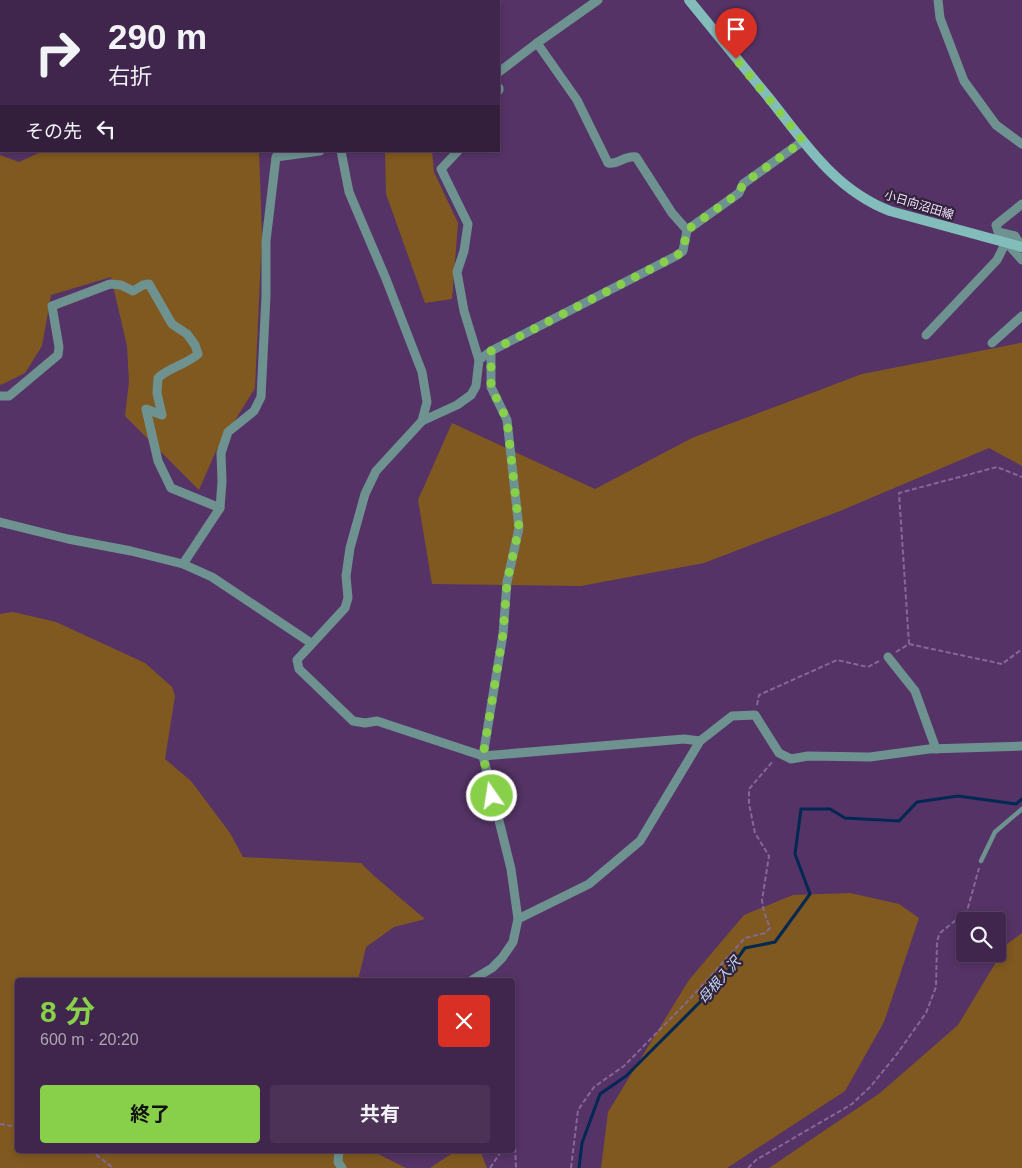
<!DOCTYPE html>
<html lang="ja">
<head>
<meta charset="utf-8">
<style>
	:root { --surface:#40264c; --page:#4b3256; --text:#f1f3f6; --muted:#aea5b5; --line:#594364; --accent:#88cf4a }
	body { margin:0; font-family:Arial,"Noto Sans JP",sans-serif; background:var(--page); color:var(--text); height:100vh; display:flex; flex-direction:column; font-size:19px; white-space:nowrap }
	* { box-sizing:border-box; margin:0 }
	p { font-size:16px; color:var(--muted) }
	.icon { flex:none; width:28px; height:28px; fill:none; stroke:currentColor; stroke-width:2; stroke-linecap:round; stroke-linejoin:round }
	.map { position:relative; flex:1; overflow:hidden }
	.panel { position:absolute; left:15px; top:978px; width:500px; height:175px; display:flex; flex-direction:column; background:var(--surface); border-radius:5px; box-shadow:0 2px 8px #0003,0 0 0 1px var(--line) }
	.panel>* { flex:none }
	.top-card { position:absolute; left:0px; top:0px; width:500px; height:152px; box-shadow:0 2px 8px #0003,0 0 0 1px var(--line); background:#40264c; color:var(--text); overflow:hidden }
	.tools { position:absolute; left:956px; top:912px; display:grid; gap:10px }
	.tools a { display:grid; place-items:center; width:50px; height:50px; border-radius:5px; background:var(--surface); box-shadow:0 2px 8px #0003,0 0 0 1px var(--line); font-size:25px }
	.pin { position:absolute; display:grid; place-items:center; width:42px; height:42px; color:#fff; margin:-51px -21px; border-radius:50% 50% 50% 0; rotate:-45deg; box-shadow:0 0 5px #0007 }
	.pin .icon { rotate:45deg }
	.me { position:absolute; width:55px; margin:-28px; rotate:347deg; stroke-linejoin:round; filter:drop-shadow(0 0 4px #0008) }
	.turn { display:flex; align-items:center; gap:18px; height:105px; padding:0 25px; font-size:22px }
	.turn .icon { width:65px; height:65px; stroke-width:2.5 }
	.turn b { display:block; font-size:35px; line-height:42px }
	.then { display:flex; align-items:center; height:48px; padding:0 25px; background:#0003; gap:10px; font-size:19px }
	.round { display:grid; place-items:center; flex:none; width:52px; height:52px; border-radius:5px; background:var(--page) }
	.head { display:flex; align-items:center; justify-content:space-between; height:85px; padding:0 25px }
	h1 { font-size:30px; font-weight:700; line-height:38px; color:var(--accent) }
	.cta { display:flex; gap:10px; margin-top:auto; padding:10px 25px }
	.cta a { flex:1; height:58px; border-radius:5px; background:var(--accent); color:#111; font-size:20px; font-weight:700; line-height:58px; text-align:center }
	.cta a+a { background:var(--page); color:var(--text) }
	.map>svg:first-child { display:block }
	.green { fill:#805920 }
	.lines { fill:none; stroke-linecap:round; stroke-linejoin:round }
	.stream { stroke:#002853; stroke-width:3 }
	.path { stroke:#856895; stroke-width:2; stroke-dasharray:5 2.5; stroke-linecap:butt }
	.lane { stroke:#6d9290; stroke-width:4.5 }
	.street { stroke:#6d9290; stroke-width:9 }
	.secondary { stroke:#82bdbb; stroke-width:10 }
	.route { stroke:#88cf4a; stroke-width:9; stroke-dasharray:0 16.2 }
	.labels { text-anchor:middle; dominant-baseline:central; stroke-width:4.5; stroke-linejoin:round; paint-order:stroke }
	.street-label { font-size:12px; fill:#f3e0ff; stroke:#32233a }
	.water-label { font-size:14px; font-style:italic; fill:#c0d8f5; stroke:#32233a }
</style>
</head>
<body>
<div class="map">
<svg width="1022" height="1168" viewBox="0 0 1022 1168">
	<rect width="100%" height="100%" fill="#536"/>
	<!-- green -->
	<g class="green">
		<path d="M43,151h216l3,83 -7,154 -39,63 -17,39 -74,-74 4,-34 -2,-36 -16,-69 -60,18 -9,51 -17,27 -24,12 -1,-1v-229l19,7z"/>
		<path d="M385,151h47l2,21 24,51 -6,76 -27,4 -39,-109z"/>
		<path d="M1020,343h2v123l-33,-18 -149,63 -136,52 -123,23 -149,-2 -14,-84 34,-77 143,66 97,-51 170,-64z"/>
		<path d="M13,612l43,10 89,41 27,24 3,9 -10,63 26,22 39,52 13,24 118,6 12,12 52,44 -31,8 -28,20 -8,33h-340v170h352l36,18h-406v-554z"/>
		<path d="M850,893l49,11 20,14 -35,104 -39,69 -118,77h-126l7,-56 81,-132 55,-65 49,-20z"/>
		<path d="M1022,933v235h-253l111,-75 78,-68 49,-81z"/>
		<path d="M457,1150h23l7,18h-57z"/>
	</g>
	<g class="lines">
		<!-- stream -->
		<path class="stream" d="M579,1168l3,-25 18,-49 26,-18 96,-96 23,-32 30,-6 35,-48 -15,-40 6,-45h29l15,9 54,3 18,-19 41,-6 58,8 6,-5"/>
		<!-- path -->
		<g class="path">
			<path d="M0,148l1,1"/>
			<path d="M9,151h12"/>
			<path d="M909,644l93,20 20,-15"/>
			<path d="M896,652l13,-8 -10,-151 98,-26 25,10"/>
			<path d="M757,705l2,-10 78,-35 31,7 13,-7"/>
			<path d="M0,1124l18,3"/>
			<path d="M512,1133l3,10 1,25"/>
			<path d="M90,1150l23,18"/>
			<path d="M490,1168l12,-18"/>
			<path d="M571,1168l7,-58 16,-23 30,-21 62,-63 59,-65 20,-5 5,-5 -6,-16 -2,-12 7,-44 -14,-23 -6,-29v-15l24,-28"/>
			<path d="M748,1168l8,-8 96,-56 19,-18 26,-32 29,-41 10,-26 1,-46 3,-8 27,-22 12,-43"/>
		</g>
		<!-- lane -->
		<path class="lane" d="M981,861l14,-29 27,-23"/>
		<!-- street -->
		<g class="street">
			<path d="M330,0v1"/>
			<path d="M938,0l2,18 24,63 32,44 26,19"/>
			<path d="M537,43l40,57 31,63c10,2 17,-8 28,-6l36,56 15,17"/>
			<path d="M499,72l38,-29 61,-43"/>
			<path d="M499,88v2"/>
			<path d="M341,151l8,41 37,87 36,93 5,30 -5,19"/>
			<path d="M458,151l-17,18 27,55 -4,27 -7,21 7,39 15,49"/>
			<path d="M1021,246l-6,-10 -17,-4 -2,-7 26,-21"/>
			<path d="M926,335l71,-75 9,-18 16,18"/>
			<path d="M992,343l30,-27"/>
			<path d="M0,396h9l49,-41 1,-8 -7,-41 58,-22 11,1 12,6 10,-6 6,-1 23,40 15,10 8,11 3,9c-12,11 -29,13 -40,24l-1,15 5,22 -16,-6 12,52 13,27 49,20"/>
			<path d="M0,522l68,17 63,12 52,13 29,13 99,66"/>
			<path d="M183,564l37,-56 2,-26 -1,-29 7,-21 26,-21 7,-14 5,-101v-55l10,-84 44,-6"/>
			<path d="M888,657l27,34 21,58"/>
			<path d="M700,741l-16,-2 -201,17 -106,-35 -12,2 -12,-2 -54,-52 -2,-9 48,-52 3,-10 -2,-22 4,-28 15,-54 11,-23 46,-50 35,-16 14,-10 5,-9 3,-26 12,-9 185,-95 7,-5 4,-21 52,-37 4,-9 60,-43"/>
			<path d="M518,919l71,-35 51,-43 60,-100 32,-25 23,-1 24,38 12,6 17,-3 62,1 59,-8 93,-3"/>
			<path d="M472,980l20,-12 10,-10 11,-16 5,-23 -7,-50 -28,-113 20,-122 4,-52 12,-54 -12,-108 -16,-33v-36"/>
			<path d="M339,1150l-1,12 4,6"/>
		</g>
		<!-- secondary -->
		<path class="secondary" d="M689,0c27,33 53,65 80,98 36,45 66,92 121,113l132,36"/>
	</g>
	<g class="lines">
		<!-- route -->
		<path class="route" d="M492,796l-9,-40 20,-122 4,-52 12,-54 -12,-108 -16,-33v-36l185,-95 7,-5 4,-21 52,-37 4,-9 60,-43 -67,-82"/>
	</g>
	<g class="labels">
		<!-- street labels -->
		<g class="street-label">
			<text transform="translate(919 205) rotate(17)">小日向沼田線</text>
		</g>
		<!-- water labels -->
		<g class="water-label">
			<text transform="translate(719 980) rotate(-49)">母根入沢</text>
		</g>
	</g>
</svg>
<div class="tools">
<a><svg class="icon" aria-label="search" viewBox="0 0 24 24"><circle cx="10" cy="10" r="6"/><path d="M15 15l6 6"/></svg></a>
</div>
<div class="pin" style="left:736px;top:59px;background:#d93025"><svg class="icon" aria-label="arrive" viewBox="0 0 24 24"><path d="M6 21V4h12l-3 4 3 4H6"/></svg></div>
<svg class="me" style="left:492px;top:796px" viewBox="-20 -20 40 40"><circle r="17" fill="#88cf4a" stroke="#fff" stroke-width="3"/><path d="M0-11L8 9 0 5-8 9z" fill="#fff"/></svg>
<div class="top-card">
<div class="turn"><svg class="icon" aria-label="right" viewBox="0 0 24 24"><path d="M7 20v-9h11M14 6l5 5-5 5"/></svg><div><b>290 m</b>右折</div></div>
<div class="then">その先<svg class="icon" aria-label="left" viewBox="0 0 24 24"><path d="M17 20v-9H6M10 6l-5 5 5 5"/></svg></div>
</div>
<section class="panel">
<div class="head"><div><h1>8 分</h1><p>600 m · 20:20</p></div><a class="round" style="background:#d93025;color:#fff"><svg class="icon" aria-label="close" viewBox="0 0 24 24"><path d="M6 6l12 12M18 6L6 18"/></svg></a></div>
<div class="cta"><a>終了</a><a>共有</a></div>
</section>
</div>
</body>
</html>
